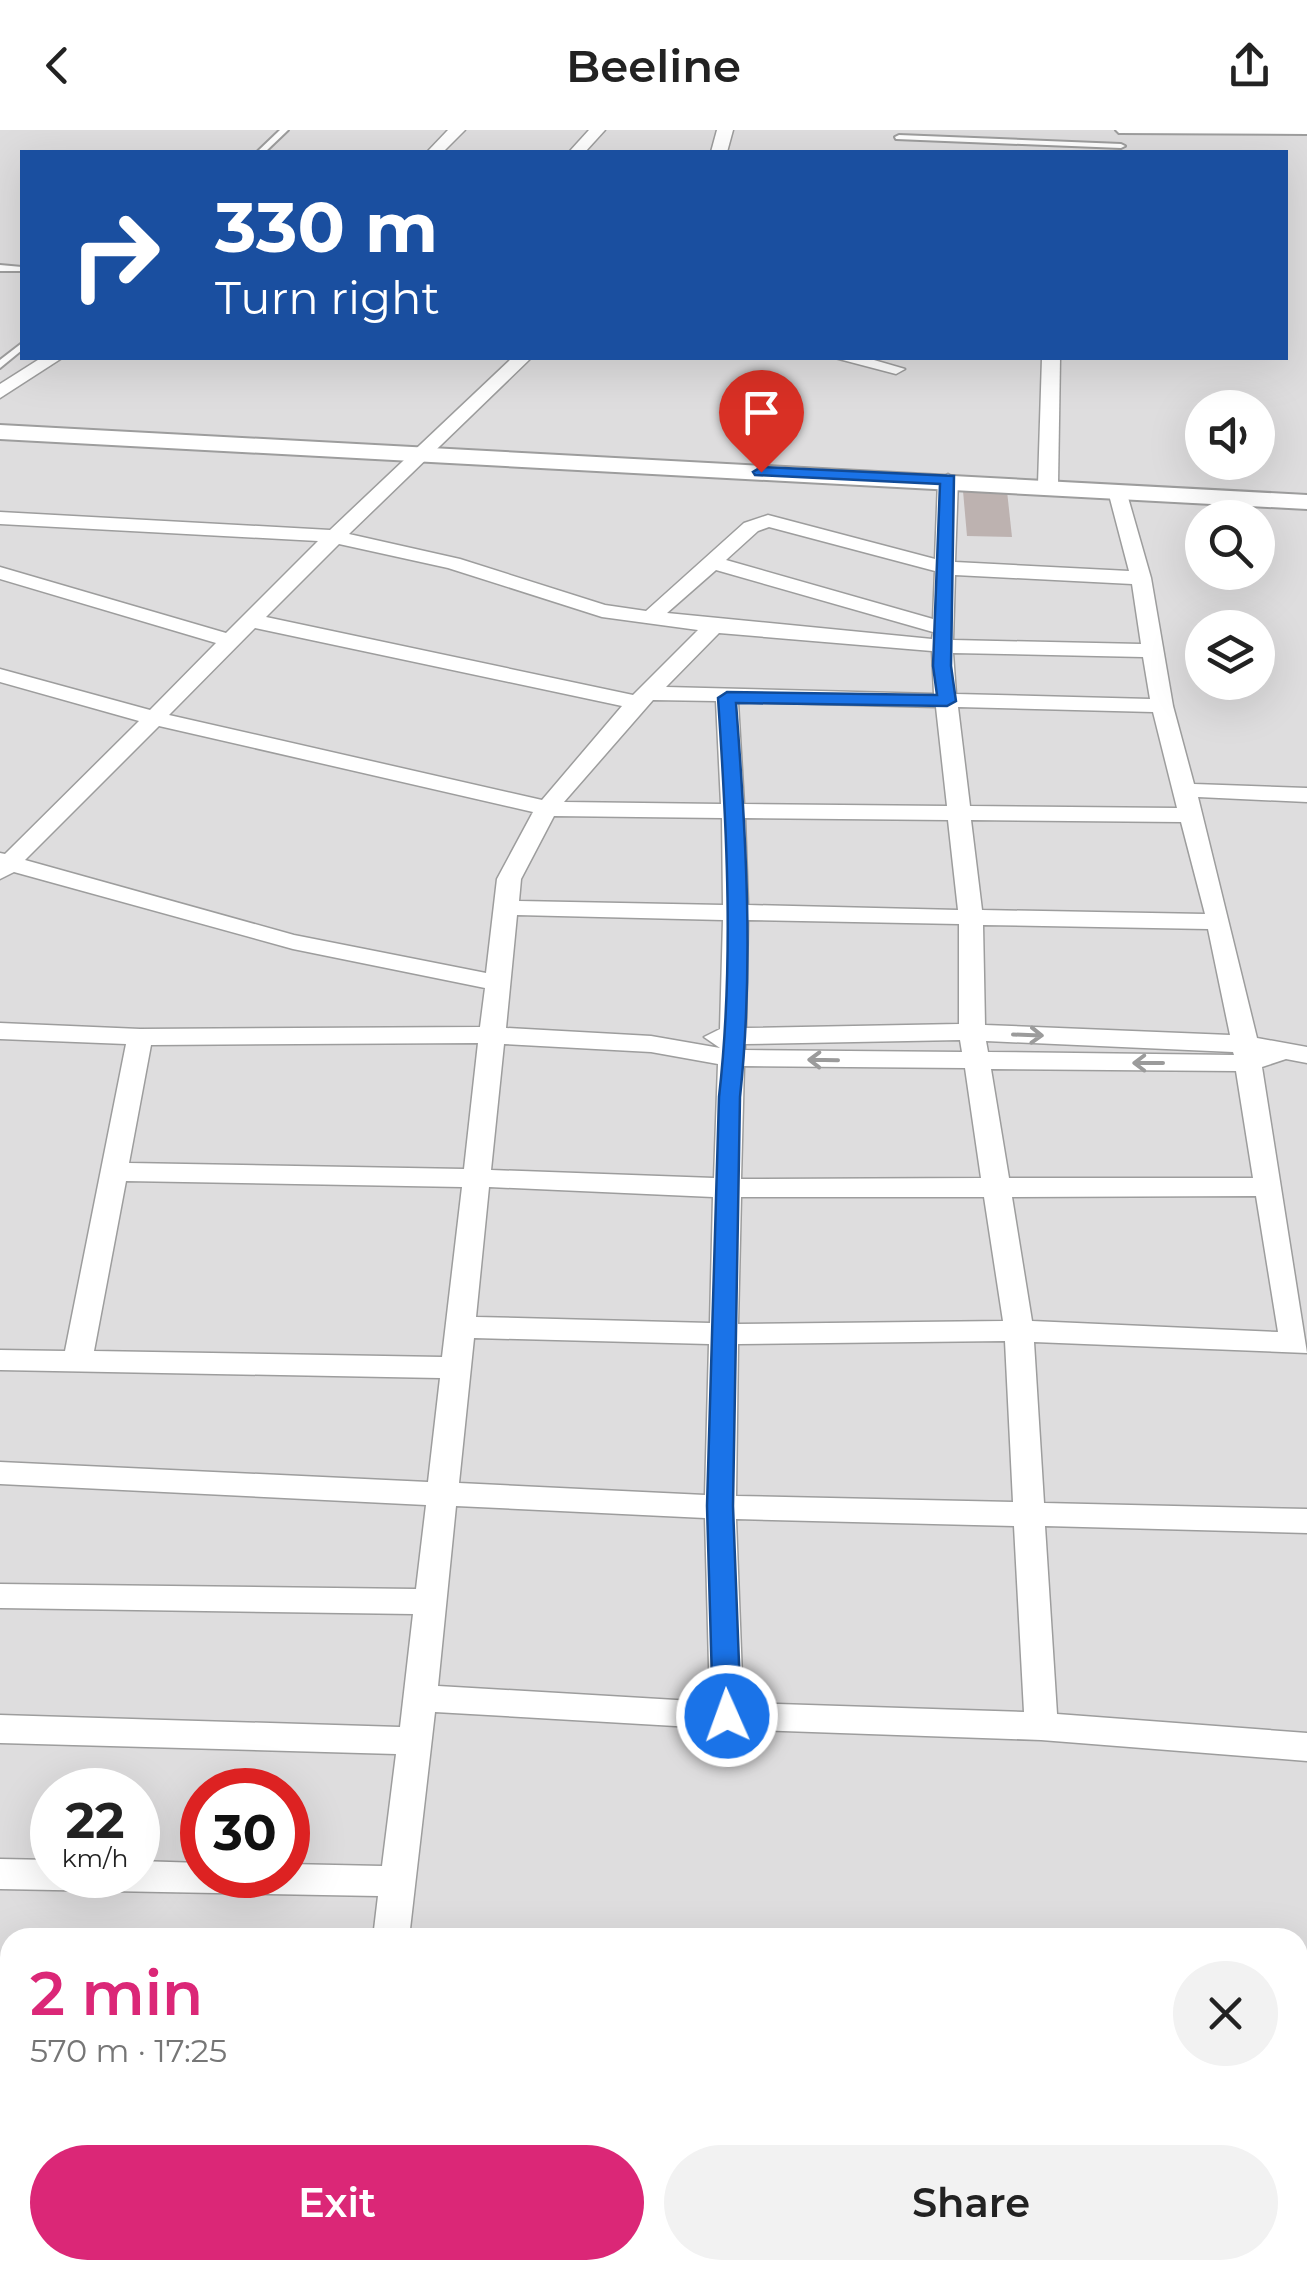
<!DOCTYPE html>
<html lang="en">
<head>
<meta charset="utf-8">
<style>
	:root { --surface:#fff; --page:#f2f2f2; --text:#222; --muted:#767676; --accent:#db2777 }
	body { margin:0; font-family:Montserrat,sans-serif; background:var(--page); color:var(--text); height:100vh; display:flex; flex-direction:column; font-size:38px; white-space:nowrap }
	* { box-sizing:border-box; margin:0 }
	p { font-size:32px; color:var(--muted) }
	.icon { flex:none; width:55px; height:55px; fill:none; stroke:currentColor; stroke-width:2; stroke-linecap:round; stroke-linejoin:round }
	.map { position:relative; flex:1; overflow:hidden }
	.panel { position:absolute; left:0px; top:1798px; width:1308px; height:352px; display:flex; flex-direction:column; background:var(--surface); border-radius:30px 30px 0 0; box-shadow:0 10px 40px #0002 }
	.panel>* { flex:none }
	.banner { position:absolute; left:20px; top:20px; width:1268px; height:210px; border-radius:0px; box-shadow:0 10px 40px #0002; background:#1a4fa0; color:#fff; overflow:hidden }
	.controls { position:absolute; left:1185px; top:260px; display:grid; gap:20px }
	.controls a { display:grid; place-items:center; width:90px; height:90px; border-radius:50%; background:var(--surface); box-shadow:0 10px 40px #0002; font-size:50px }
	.speed { position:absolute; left:30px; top:1638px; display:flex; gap:20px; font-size:50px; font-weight:700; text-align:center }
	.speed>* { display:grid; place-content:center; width:130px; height:130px; border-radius:50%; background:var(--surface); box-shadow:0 10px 40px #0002; line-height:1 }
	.speed small { font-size:25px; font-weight:400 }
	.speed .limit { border:15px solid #d22; background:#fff; color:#111 }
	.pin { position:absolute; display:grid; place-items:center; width:85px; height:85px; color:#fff; margin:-102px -42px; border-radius:50% 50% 50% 0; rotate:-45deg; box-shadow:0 0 10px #0007 }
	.pin .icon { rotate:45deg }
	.me { position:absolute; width:110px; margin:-55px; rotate:358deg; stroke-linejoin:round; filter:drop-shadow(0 0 8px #0008) }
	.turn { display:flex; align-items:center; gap:35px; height:210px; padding:0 30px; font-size:45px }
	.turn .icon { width:130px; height:130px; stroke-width:2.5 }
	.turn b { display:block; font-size:70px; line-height:85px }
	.round { display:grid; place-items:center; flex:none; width:105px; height:105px; border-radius:52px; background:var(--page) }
	.head { display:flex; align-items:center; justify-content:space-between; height:170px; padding:0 30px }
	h1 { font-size:60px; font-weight:600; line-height:75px; color:var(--accent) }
	.primary-button { display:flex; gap:20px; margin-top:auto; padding:20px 30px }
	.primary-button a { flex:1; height:115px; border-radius:60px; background:var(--accent); color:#fff; font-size:40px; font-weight:600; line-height:115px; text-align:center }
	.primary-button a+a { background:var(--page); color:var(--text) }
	header { display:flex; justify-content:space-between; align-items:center; height:130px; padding:0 30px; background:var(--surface); font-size:45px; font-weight:600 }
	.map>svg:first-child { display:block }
	.residential { fill:#deddde; fill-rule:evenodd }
	.building { fill:#bdb2b0 }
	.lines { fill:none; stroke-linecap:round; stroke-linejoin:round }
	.service-casing { stroke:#9d9d9d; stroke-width:4 }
	.minor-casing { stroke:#9d9d9d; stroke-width:3 }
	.tertiary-casing { stroke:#9d9d9d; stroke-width:4 }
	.service { fill:#fff; fill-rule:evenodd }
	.minor { fill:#fff; fill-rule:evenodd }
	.tertiary { fill:#fff; fill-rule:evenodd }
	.oneway { stroke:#9b9b9b }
	.route { fill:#1a73e8; stroke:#114b97; stroke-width:2.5 }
</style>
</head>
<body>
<header><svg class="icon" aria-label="back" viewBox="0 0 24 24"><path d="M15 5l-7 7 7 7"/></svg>Beeline<svg class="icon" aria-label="share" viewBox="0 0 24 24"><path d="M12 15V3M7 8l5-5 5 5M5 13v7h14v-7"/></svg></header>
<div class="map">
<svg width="1307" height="2148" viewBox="0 0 1307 2148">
	<rect width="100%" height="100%" fill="#f1ebe7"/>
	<!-- residential -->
	<path class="residential" d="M0,0h1307v2148h-1307zM22,22h1263v206h-1263zM1202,278h56v54h-56zM1202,388h56v54h-56zM1202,498h56v54h-56zM52,1660h86v85h-86zM202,1660h86v85h-86zM10,1808h1288v332h-1288z"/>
	<!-- building -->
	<path class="building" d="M963,361h44l5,46 -45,-1z"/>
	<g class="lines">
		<!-- service casing -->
		<g class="service-casing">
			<g id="service">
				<path d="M280,0h8l-23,22h-8z"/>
				<path d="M1116,0h191v4l-188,-1z"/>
				<path d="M899,5l222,9 4,2 -4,2 -225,-9 -1,-2z"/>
				<path d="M0,135l22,2v4h-22z"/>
				<path d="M22,213v7l-22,18v-8z"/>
			</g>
		</g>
		<!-- minor casing -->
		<g class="minor-casing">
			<g id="minor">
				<path d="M448,0h17l-22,22h-16z"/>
				<path d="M589,0h16l-20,22h-16z"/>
				<path d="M717,0h16l-6,22h-16z"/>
				<path d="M41,228h21l-62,40v-14z"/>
				<path d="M512,228h19l-182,176 111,25 145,46 41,6 98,-88 24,-8 167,44 3,-79 10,-6 10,6 -3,82 174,9 -21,-80 17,-4 26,91 22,128 21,78 113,4v14l-109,-5 59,241 50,9v16l-21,-4 -24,8 45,286 -273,-11 10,161 263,6v24l-262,-7 12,188 250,19v28l-266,-21 -314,-11 -292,-17 -26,226h-36l5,-42 -378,-7v-30l52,1v15h86v-14l64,2v12h86v-11l94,2 14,-112 -396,-11v-28l400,12 13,-113 -413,-6v-24l416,5 10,-84 -426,-21v-22l428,20 12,-104 -440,-8v-20l65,1 61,-307 -126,-5v-16l140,6 340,-2 5,-39 -192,-39 -279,-77 -14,7v-26l5,1 134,-133 -139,-39v-13l150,41 66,-67 -216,-64v-12l226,66 92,-92 -318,-17v-12l330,18zM769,397l166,44 -2,48 -207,-59 32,-29zM339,414l109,24 154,49 96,13 -65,65 -367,-78zM716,440l217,62 -1,7 -265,-26zM955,445l177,9 9,60 -188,-4zM255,498l367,78 -80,94 -373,-85zM719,503l213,18 2,43 -268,-7zM953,523l190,4 7,42 -194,-5zM653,570l63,1 5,103 -157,-2zM738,572l198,5 11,99 -203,-2zM958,577l195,5 24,96 -207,-2zM159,596l374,86 -36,67 -11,94 -192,-38 -269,-75zM554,686l168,2 1,87 -204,-4 2,-22zM745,688l203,2 10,90 -210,-5zM971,690l210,2 24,92 -223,-4zM517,785l206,5 -3,109 -16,8 16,11 -69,-12 -145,-8zM748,790l211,4v100l-213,4zM983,795l225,4 22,106 -245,-10zM960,910l2,12 -217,-2v-6zM986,911l247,11 1,3 -246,-3zM478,913l-14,126 -335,-6 22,-118zM504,914l147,8 67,12 -4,114 -223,-8zM744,936l221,2 16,110 -240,1zM991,939l245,2 17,107h-244zM126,1051l336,6 -20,170 -348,-6zM489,1057l224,10 -3,126 -234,-6zM1256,1066l22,136 -246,-11 -20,-124zM741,1067h243l19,124 -265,3zM474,1208l235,6 -4,151 -246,-12zM1005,1211l8,161 -277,-6 2,-152zM456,1376l249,12 5,184 -272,-16zM736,1389l278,7 10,186 -281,-9z"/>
				<path d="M835,228h32l38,11 -9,5z"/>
				<path d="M1042,228h18l-2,126 -10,6 -10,-6z"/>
				<path d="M0,1898l10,1v34l-10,-1z"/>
				<path d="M345,2140h40l-1,8h-40z"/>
			</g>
		</g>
		<!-- tertiary casing -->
		<g class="tertiary-casing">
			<path id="tertiary" d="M0,295l1307,70v14l-1307,-70z"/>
		</g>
		<!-- service -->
		<use href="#service" class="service"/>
		<!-- minor -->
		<use href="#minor" class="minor"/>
		<!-- tertiary -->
		<use href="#tertiary" class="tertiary"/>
	</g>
	<!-- one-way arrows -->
	<defs><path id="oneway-shaft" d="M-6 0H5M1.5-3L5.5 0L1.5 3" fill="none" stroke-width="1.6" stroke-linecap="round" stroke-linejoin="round" transform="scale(2.5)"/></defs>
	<g class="oneway">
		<use href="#oneway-shaft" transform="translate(1028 905) rotate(2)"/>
		<use href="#oneway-shaft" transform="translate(823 930) rotate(-179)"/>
		<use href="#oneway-shaft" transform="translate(1148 933) rotate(180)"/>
	</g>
	<!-- route -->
	<path class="route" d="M761,337l193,9 -3,190 5,35 -9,5 -211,-3c10,130 18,264 4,394l-7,409 8,210 -4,8h-20l-4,-8 -6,-210 12,-409c15,-132 8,-267 -1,-399l9,-6 210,3 -4,-29 7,-182 -185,-9 -2,-3z"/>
</svg>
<div class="controls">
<a><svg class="icon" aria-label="sound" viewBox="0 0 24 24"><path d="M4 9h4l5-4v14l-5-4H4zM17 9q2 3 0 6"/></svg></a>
<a><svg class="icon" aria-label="search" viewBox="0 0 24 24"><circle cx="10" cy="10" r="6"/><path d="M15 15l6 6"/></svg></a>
<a><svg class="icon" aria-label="layers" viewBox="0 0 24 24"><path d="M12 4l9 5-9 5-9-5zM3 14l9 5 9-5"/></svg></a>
</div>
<div class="speed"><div>22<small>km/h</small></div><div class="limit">30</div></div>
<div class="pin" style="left:761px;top:342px;background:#d93025"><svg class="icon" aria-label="arrive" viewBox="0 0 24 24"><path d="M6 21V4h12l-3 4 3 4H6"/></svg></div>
<svg class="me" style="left:727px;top:1586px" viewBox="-20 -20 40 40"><circle r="17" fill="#1a73e8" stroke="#fff" stroke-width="3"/><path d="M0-11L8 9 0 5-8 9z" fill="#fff"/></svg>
<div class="banner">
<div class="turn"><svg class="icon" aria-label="right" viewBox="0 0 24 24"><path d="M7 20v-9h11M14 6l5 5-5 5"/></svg><div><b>330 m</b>Turn right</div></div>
</div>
<section class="panel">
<div class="head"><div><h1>2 min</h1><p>570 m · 17:25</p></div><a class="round"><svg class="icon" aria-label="close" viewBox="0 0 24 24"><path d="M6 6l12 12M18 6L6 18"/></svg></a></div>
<div class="primary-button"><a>Exit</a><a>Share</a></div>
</section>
</div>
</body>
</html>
